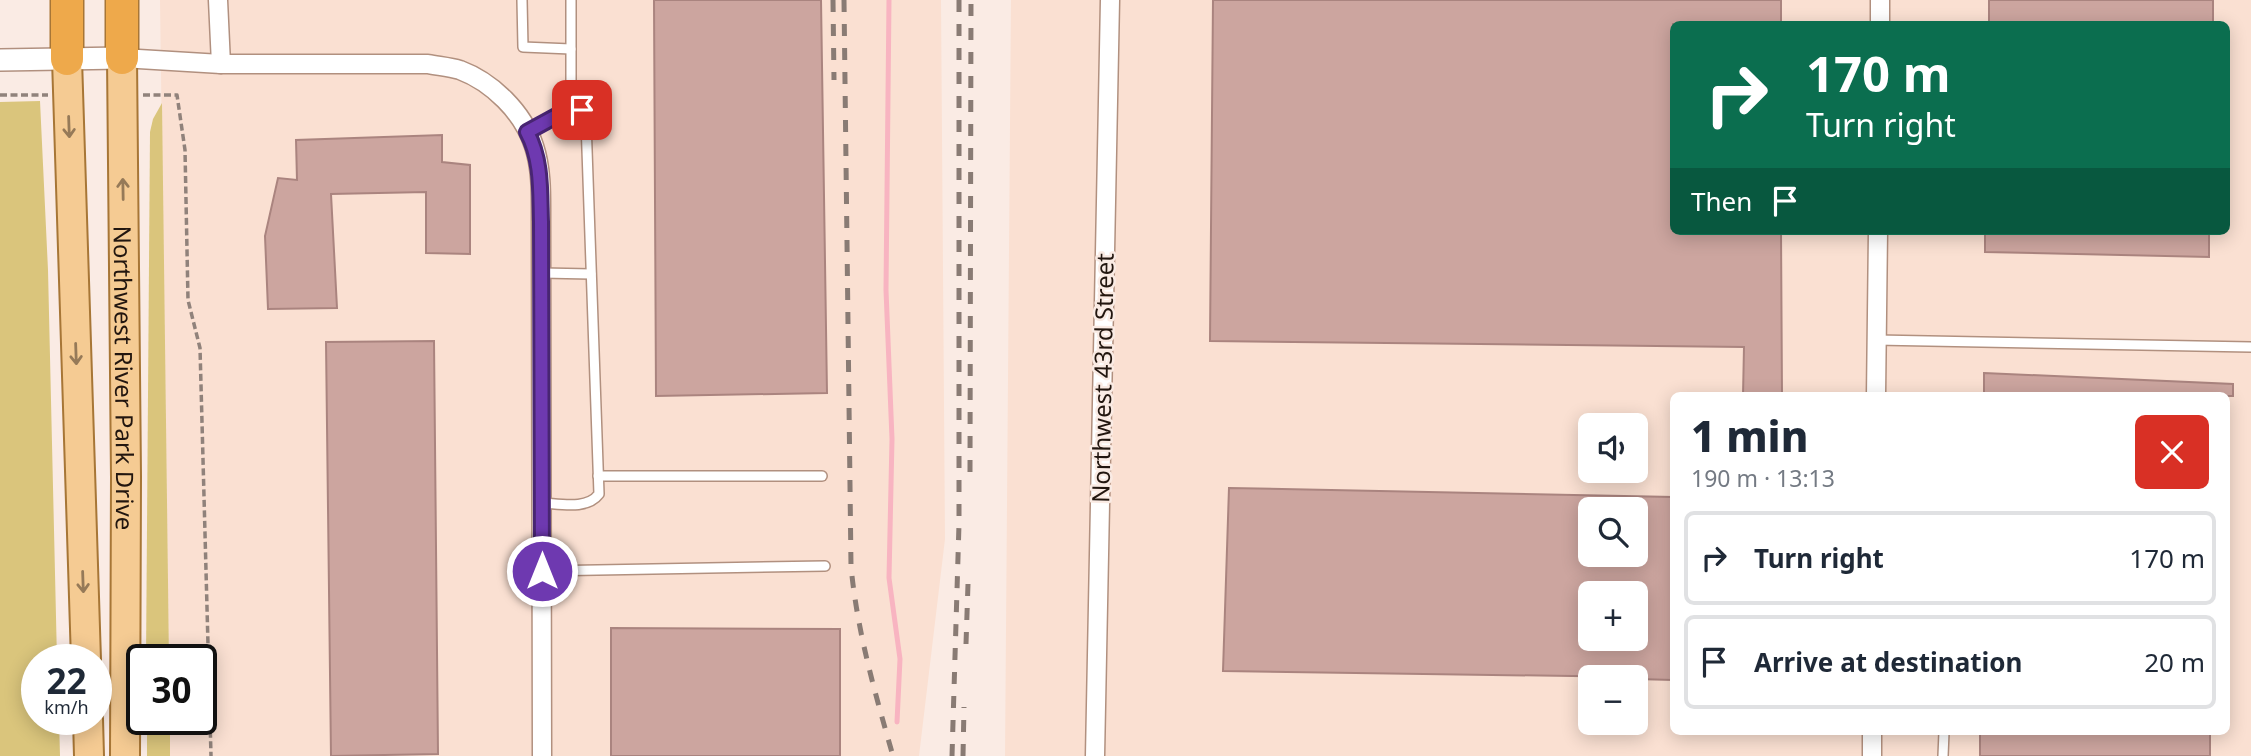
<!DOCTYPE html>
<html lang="en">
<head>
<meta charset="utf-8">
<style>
	:root { --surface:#fff; --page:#f6f6f7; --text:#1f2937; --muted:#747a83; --line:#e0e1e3 }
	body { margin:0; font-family:"Noto Sans",sans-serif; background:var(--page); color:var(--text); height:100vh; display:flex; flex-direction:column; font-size:26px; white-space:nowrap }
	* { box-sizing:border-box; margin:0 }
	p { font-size:23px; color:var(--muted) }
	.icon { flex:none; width:38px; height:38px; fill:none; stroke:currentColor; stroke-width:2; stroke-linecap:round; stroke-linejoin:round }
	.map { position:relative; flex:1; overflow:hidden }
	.side { position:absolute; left:1670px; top:392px; width:560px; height:343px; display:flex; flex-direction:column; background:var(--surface); border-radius:10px; box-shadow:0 4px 18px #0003 }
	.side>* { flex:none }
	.hud { position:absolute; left:1670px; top:21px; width:560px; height:214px; border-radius:10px; box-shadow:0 4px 18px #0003; background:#0b6e4f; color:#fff; overflow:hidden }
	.controls { position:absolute; left:1578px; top:413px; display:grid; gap:14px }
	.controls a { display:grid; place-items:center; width:70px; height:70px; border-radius:10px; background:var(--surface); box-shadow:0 4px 18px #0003; font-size:35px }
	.speed { position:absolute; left:21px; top:644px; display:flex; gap:14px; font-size:35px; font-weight:700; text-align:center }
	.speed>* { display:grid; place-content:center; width:91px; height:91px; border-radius:50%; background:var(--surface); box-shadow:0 4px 18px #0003; line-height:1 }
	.speed small { font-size:18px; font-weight:400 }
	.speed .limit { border:4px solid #111; border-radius:10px; background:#fff; color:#111 }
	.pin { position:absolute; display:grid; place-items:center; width:60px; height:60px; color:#fff; margin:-30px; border-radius:14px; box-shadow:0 4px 10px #0006 }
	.me { position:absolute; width:77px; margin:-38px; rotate:0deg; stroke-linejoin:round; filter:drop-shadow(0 0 5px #0008) }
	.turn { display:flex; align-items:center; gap:24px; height:147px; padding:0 21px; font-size:32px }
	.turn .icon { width:91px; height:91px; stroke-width:2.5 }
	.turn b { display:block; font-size:49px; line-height:60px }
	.then { display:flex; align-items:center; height:66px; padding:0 21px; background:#0003; gap:14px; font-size:26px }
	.round { display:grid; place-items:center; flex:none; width:74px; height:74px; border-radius:10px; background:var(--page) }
	.overview { display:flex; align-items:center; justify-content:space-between; height:119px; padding:0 21px }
	h1 { font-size:42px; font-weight:800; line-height:52px }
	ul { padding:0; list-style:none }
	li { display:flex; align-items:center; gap:21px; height:94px; margin:0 14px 10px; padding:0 7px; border:4px solid var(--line); border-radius:10px }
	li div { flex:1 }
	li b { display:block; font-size:26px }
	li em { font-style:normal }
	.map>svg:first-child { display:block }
	.built { fill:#fae0d2; fill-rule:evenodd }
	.green { fill:#dac57c }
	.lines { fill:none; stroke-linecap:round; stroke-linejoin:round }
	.stream { stroke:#f8b4c1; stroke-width:5 }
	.building { fill:#cca59f; stroke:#aa847f; stroke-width:2; fill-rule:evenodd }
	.service-casing { stroke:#b1907f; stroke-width:12 }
	.minor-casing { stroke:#b1907f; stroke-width:21 }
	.tertiary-casing { stroke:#b1907f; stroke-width:24 }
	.primary-casing { stroke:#a77636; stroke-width:32 }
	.motorway-casing { stroke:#a77636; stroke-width:35 }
	.path { stroke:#90827b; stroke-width:3.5; stroke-dasharray:7 3.5; stroke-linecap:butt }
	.service { stroke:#fff; stroke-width:9 }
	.minor { stroke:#fff; stroke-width:18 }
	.tertiary { stroke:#fff; stroke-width:21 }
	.primary { stroke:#f5cb93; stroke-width:28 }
	.motorway { stroke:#eea94b; stroke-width:32 }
	.rail { stroke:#897b74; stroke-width:5; stroke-dasharray:12 12; stroke-linecap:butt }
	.oneway { stroke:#967a58 }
	.route-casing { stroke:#482572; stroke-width:18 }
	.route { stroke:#6e39b0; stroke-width:12 }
	.labels { text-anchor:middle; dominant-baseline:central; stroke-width:5; stroke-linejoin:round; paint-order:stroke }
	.street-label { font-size:24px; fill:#22160f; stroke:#faebe4 }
</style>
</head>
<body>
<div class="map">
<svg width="2251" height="756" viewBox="0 0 2251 756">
	<rect width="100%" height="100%" fill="#faebe4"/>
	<!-- built -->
	<g class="built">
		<path d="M160,0h781l4,539 -26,217h-749v-37h31v-59h-32z"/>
		<path d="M1011,0h1240v756h-1246zM1673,24h553v207h-553zM1673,396h553v336h-553zM1591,425h45v46h-45zM1591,509h45v46h-45zM1591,593h45v46h-45zM1591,677h45v46h-45z"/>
	</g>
	<!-- green -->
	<g class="green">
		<path d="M40,101l8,169 9,390h-20v59h22l1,37h-60v-654z"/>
		<path d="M162,103l7,557h-23l4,-528 3,-13z"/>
		<rect x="147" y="719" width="23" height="37"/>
	</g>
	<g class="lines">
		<!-- stream -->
		<path class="stream" d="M889,0l-3,290 6,149 -3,139 11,81 -3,63"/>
	</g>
	<!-- building -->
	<g class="building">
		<path d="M654,0h167l6,393 -171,3z"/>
		<path d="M1213,0h568v24h-108v207h108l1,165h-39l1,-49 -534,-6z"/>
		<rect x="1989" y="0" width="224" height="24"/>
		<path d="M442,135v27l28,3v89l-44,-1v-61l-95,2 6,114 -69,1 -3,-73 13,-58 19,2 -1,-40z"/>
		<path d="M1985,231h224v26l-224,-5z"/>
		<path d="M434,341l4,413 -107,2 -5,-414z"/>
		<path d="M1984,373l249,11v12h-249z"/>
		<path d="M1229,488l444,9v183l-37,-1v-2l-413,-6zM1591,509h45v46h-45zM1591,593h45v46h-45z"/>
		<path d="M611,628l229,1v127h-229z"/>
		<rect x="1980" y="732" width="230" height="24"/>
	</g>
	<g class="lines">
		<!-- service casing -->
		<g class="service-casing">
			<g id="service">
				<path d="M522,0l1,47 48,2"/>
				<path d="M571,108v-108"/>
				<path d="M527,132l44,-24 11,2 4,11 13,373c-12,16 -38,10 -57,9"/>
				<path d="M542,273l49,1"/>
				<path d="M1876,340l375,7"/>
				<path d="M598,476h224"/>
				<path d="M542,571l283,-5"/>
				<path d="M1943,756l1,-24"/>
			</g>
		</g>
		<!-- minor casing -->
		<g class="minor-casing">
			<g id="minor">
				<path d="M218,0l3,64"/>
				<path d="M1880,24v-24"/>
				<path d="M122,58l99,6h207c10,2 22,3 32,6 32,12 63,42 74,76 8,24 7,50 7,76l1,534"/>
				<path d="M1876,396l2,-165"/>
				<path d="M1095,756l15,-756"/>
				<path d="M1872,756v-24"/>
			</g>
		</g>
		<!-- tertiary casing -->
		<g class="tertiary-casing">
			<path id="tertiary" d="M0,60l122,-2"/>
		</g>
		<!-- primary casing -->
		<g class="primary-casing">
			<g id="primary">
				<path id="s1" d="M122,58l4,419 -1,279"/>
				<path d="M67,59l19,601"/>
				<path d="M88,719l1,37"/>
			</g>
		</g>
		<!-- motorway casing -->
		<g class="motorway-casing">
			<g id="motorway">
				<path d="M67,0v59"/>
				<path d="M122,58v-58"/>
			</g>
		</g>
		<!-- path -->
		<g class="path">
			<path d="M0,95h48"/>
			<path d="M143,95h34l8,55 3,150 12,48 11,408"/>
		</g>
		<!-- service -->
		<use href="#service" class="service"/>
		<!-- minor -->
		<use href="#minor" class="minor"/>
		<!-- tertiary -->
		<use href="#tertiary" class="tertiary"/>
		<!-- primary -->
		<use href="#primary" class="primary"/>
		<!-- motorway -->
		<use href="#motorway" class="motorway"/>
		<!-- rail -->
		<g class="rail">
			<path d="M833,0l1,80"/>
			<path d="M844,0l7,566c6,65 24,127 42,190"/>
			<path d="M970,472l1,-472"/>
			<path d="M966,644l2,-60"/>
			<path d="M952,756l7,-232v-524"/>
			<path d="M963,756l1,-49"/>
		</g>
	</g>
	<!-- one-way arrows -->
	<defs><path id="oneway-shaft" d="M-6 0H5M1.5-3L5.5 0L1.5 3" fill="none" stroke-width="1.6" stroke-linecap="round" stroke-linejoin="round" transform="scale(1.75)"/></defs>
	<g class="oneway">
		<use href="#oneway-shaft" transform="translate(69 127) rotate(88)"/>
		<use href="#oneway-shaft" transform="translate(123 189) rotate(-91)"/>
		<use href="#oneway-shaft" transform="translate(76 354) rotate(88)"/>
		<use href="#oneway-shaft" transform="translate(83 582) rotate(88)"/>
	</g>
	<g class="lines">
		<!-- route casing -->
		<g class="route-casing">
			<path id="route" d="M542,571l-1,-349c-1,-31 1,-62 -14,-90l44,-24 11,2"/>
		</g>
		<!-- route -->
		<use href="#route" class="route"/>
	</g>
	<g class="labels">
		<!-- street labels -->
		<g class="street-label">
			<text stroke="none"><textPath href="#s1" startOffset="320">Northwest River Park Drive</textPath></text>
			<text transform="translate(1102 378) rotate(-89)">Northwest 43rd Street</text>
		</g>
	</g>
</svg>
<div class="controls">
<a><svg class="icon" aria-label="sound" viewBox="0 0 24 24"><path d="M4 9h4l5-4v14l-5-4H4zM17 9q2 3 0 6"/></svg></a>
<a><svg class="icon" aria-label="search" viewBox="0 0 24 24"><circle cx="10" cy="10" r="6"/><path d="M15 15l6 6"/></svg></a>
<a>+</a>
<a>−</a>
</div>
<div class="speed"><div>22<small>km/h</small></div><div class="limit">30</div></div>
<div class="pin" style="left:582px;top:110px;background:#d93025"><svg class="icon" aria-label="arrive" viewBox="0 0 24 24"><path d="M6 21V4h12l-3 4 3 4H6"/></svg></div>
<svg class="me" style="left:542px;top:571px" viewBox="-20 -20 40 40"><circle r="17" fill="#6e39b0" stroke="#fff" stroke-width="3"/><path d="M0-11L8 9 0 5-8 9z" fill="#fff"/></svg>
<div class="hud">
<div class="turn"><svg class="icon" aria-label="right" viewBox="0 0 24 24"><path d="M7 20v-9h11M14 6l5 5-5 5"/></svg><div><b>170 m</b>Turn right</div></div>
<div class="then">Then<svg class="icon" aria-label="arrive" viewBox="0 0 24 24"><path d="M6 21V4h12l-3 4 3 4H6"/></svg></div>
</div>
<section class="side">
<div class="overview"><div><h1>1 min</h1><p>190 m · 13:13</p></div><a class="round" style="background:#d93025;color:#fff"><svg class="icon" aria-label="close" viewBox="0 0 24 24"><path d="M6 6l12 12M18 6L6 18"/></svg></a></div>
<ul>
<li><svg class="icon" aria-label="right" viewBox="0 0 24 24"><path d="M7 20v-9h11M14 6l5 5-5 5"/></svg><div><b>Turn right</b></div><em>170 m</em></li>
<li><svg class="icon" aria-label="arrive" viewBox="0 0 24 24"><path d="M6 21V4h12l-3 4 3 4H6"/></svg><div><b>Arrive at destination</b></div><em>20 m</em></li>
</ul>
</section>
</div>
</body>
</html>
